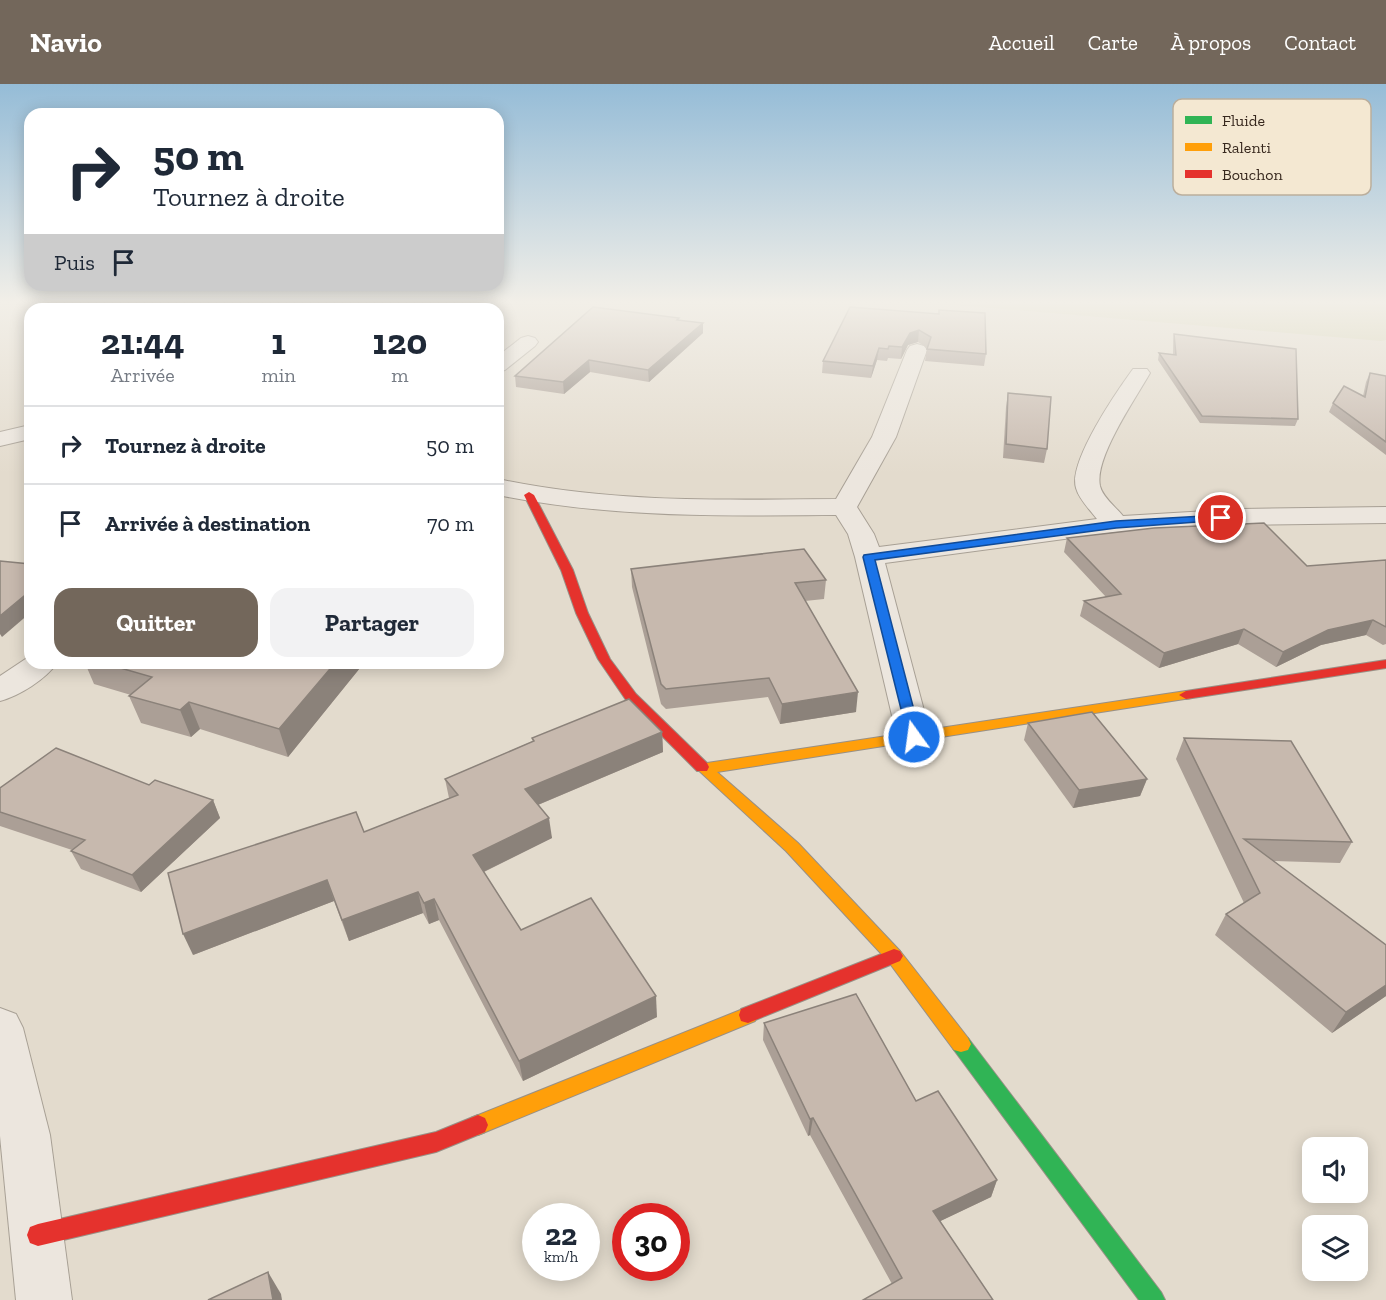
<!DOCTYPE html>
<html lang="fr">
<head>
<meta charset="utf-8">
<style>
	:root { --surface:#fff; --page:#f2f2f3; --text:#1f2937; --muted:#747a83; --line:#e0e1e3; --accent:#73675b }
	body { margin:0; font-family:"Zilla Slab",serif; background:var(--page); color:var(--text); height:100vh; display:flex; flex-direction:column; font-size:22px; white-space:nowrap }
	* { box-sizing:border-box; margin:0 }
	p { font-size:20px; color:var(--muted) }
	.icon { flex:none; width:33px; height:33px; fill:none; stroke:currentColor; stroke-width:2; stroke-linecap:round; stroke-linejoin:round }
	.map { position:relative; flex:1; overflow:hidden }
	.panel { position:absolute; left:24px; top:219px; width:480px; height:366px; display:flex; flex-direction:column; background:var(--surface); border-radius:18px; box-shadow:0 3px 15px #0003 }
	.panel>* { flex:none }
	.banner { position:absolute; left:24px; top:24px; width:480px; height:183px; border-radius:18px; box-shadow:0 3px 15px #0003; background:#fff; color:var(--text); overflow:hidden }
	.fabs { position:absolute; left:1302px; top:1053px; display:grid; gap:12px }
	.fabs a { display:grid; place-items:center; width:66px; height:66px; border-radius:12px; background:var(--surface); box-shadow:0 3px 15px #0003; font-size:30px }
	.speed { position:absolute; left:522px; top:1119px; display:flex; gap:12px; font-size:30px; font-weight:700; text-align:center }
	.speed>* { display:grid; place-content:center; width:78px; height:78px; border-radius:50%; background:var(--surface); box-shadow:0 3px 15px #0003; line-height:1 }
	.speed small { font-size:15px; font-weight:400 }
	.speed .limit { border:9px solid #d22; background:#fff; color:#111 }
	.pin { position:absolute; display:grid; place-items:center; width:51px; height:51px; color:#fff; margin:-26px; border:3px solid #fff; border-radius:50%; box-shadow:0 2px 6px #0007 }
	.me { position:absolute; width:66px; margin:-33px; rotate:346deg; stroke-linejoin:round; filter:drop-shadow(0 0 4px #0008) }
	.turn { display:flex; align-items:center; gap:21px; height:126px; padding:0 30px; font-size:27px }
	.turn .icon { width:78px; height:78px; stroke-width:2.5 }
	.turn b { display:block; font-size:42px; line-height:51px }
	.then { display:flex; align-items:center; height:57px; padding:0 30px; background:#0003; gap:12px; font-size:22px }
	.eta { display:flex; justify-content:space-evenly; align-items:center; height:102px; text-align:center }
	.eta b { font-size:36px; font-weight:800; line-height:42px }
	.button { display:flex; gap:12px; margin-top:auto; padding:12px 30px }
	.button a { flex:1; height:69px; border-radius:18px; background:var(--accent); color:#fff; font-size:24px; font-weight:800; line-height:69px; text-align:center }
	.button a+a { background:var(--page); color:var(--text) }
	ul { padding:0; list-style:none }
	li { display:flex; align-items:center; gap:18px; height:78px; padding:0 30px; border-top:2px solid var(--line) }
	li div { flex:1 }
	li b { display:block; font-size:22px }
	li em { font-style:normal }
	header { display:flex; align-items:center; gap:36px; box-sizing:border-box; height:84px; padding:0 30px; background:var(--accent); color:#fff }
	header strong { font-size:28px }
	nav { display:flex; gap:33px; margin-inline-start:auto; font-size:21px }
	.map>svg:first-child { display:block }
	.green { fill:#d4d2af }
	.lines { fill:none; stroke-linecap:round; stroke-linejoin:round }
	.street-casing { stroke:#a8a095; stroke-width:2 }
	.fast-casing { stroke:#989086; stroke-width:2 }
	.slow-casing { stroke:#989086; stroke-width:2 }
	.jam-casing { stroke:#989086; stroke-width:2 }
	.street { fill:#ece6de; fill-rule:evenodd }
	.fast { fill:#30b455; fill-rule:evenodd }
	.slow { fill:#ff9f0a; fill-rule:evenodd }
	.jam { fill:#e5322d; fill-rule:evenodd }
	.wall { fill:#ab9f96 }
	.shaded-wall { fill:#8b827a }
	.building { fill:#c7b9ae; stroke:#8b827a; stroke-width:1.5 }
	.route { fill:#1a73e8; stroke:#114b97; stroke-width:1.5 }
	.key { fill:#f4e8d2; stroke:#bbae9c; stroke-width:1.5 }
	.key-label { font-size:16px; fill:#37281e }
</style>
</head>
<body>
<header>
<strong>Navio</strong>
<nav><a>Accueil</a><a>Carte</a><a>À propos</a><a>Contact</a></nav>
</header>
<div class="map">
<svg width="1386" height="1216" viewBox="0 0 1386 1216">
	<rect width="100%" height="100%" fill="#e3dbcd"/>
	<!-- green -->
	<g class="green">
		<path d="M216,220h128l-25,5h-99z"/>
		<path d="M945,220h441v36l-5,1z"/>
	</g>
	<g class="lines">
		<!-- street casing -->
		<g class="street-casing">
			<g id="street">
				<path d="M160,220h18l2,5h-18z"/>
				<path d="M528,252l7,2 3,4 -3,4 -30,24 -7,2v-16l23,-18z"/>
				<path d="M917,260l7,2 3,4 -31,87 -39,70 17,27 5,13 218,-28c-7,-9 -18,-20 -21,-31 -8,-26 41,-97 57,-119h14l3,4c-14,25 -56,85 -50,113 3,12 16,21 23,30l118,-7 145,-2v16l-145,2 -125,7 -231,31 46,174 -5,8 -12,4 -12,-4 -5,-8 -42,-180 -7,-23 -12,-19c-114,1 -226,3 -338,-20v-16c112,24 224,21 338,20l36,-62 35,-87 3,-4z"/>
				<path d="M30,341v14l-30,7v-14z"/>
				<path d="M30,572v7h27c-11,16 -38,33 -57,38v-25z"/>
				<path d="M0,924l16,6 7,14 27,107 22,165h-56l-16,-164z"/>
			</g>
		</g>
		<!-- fast casing -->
		<g class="fast-casing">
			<path id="fast" d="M961,952l7,2 193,254 4,8h-26l-185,-250 -3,-6 3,-6z"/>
		</g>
		<!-- slow casing -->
		<g class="slow-casing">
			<g id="slow">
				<path d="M1186,607l7,4 -2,3 -474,74 81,71 102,108 68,87 3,6 -3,6 -7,2 -7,-2 -66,-89 -102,-110 -91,-84 2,-4h10z"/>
				<path d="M748,923l7,2 2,6 -2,6 -277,114 -7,-3 -3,-7 3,-7z"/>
			</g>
		</g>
		<!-- jam casing -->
		<g class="jam-casing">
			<g id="jam">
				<path d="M529,408l5,3 39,75 15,43 22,46 26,35 71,69 2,4 -2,4h-10l-71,-71 -28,-41 -22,-46 -15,-43 -37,-75z"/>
				<path d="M1386,576v8l-200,31 -7,-4 7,-4z"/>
				<path d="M894,865l6,2 3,5 -3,5 -152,62 -7,-2 -2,-6 2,-6z"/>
				<path d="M478,1031l7,3 3,7 -3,7 -49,20 -398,94 -8,-3 -3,-8 3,-8 8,-3 398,-92z"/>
			</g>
		</g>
		<!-- street -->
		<use href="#street" class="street"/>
		<!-- fast -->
		<use href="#fast" class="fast"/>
		<!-- slow -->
		<use href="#slow" class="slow"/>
		<!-- jam -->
		<use href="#jam" class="jam"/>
	</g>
	<!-- wall -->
	<g class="wall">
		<path d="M850,223l136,47 -2,12 -59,-5 2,-13 -9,-6 -10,3 -7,14 -13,-1 -1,3 -10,-1 -6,18 -49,-5 1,-12z"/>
		<path d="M679,236l24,13 -54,49 -59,-10 -26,22 -48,-7 -1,-11z"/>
		<path d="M1174,250l124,85 -3,7 -95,-3 -42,-63 1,-7 14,2v-14z"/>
		<path d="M1370,289l16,3v79l-57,-43 4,-9 30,-7 3,-14z"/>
		<path d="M1008,309l39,56 -3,14 -41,-5 3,-51z"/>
		<path d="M1067,454l240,28 79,-6v84l-3,1 -17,-10 -45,10 -45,22 -38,-23 -79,24 -79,-52 4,-15 22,-4 -42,-45z"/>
		<path d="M631,485l195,11 -2,19 -19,2 51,111 -76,12 -12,-27 -102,12 -5,-5 -29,-117z"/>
		<path d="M85,579h279l-76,94 -88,-28 -9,8 -50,-14 -12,-27 2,-1 -37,-11z"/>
		<path d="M1028,639l119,56 -7,17 -67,12 -49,-68z"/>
		<path d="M662,648l1,20 -125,53 14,33 -68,34 37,58 136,87 -134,64 -84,-161 -10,4 -6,-11 -74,28 -15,-40 -141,54 171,-123 85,-34 -4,-19 88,-38 -1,-3z"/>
		<path d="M1184,654l168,104 -12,21 -66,-2 112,135 -54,37 -117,-98 11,-21 18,-11 -68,-144z"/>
		<path d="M149,701l64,15 7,18 -79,74 -60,-23 -10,-18 1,-1 -72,-24v-38z"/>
		<path d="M764,939l152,78 81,79 -6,17 -51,24 53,79 -101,-16 -82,-149 -2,1 -45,-96z"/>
	</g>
	<!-- shaded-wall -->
	<g class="shaded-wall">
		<path d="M703,239v10l-54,49 -1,-12z"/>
		<path d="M919,246l-1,12 -10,3 -7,14 1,-12 8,-14z"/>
		<path d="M879,264l-2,12 -6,18 2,-12z"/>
		<path d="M589,276l1,12 -26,22 -1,-12z"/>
		<path d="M30,507v22l-28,24 -2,-3v-18z"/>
		<path d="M1373,536l-7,15 -45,10 -45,22 7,-15 45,-22z"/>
		<path d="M1244,545l-6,15 -79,24 5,-15z"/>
		<path d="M335,579h29l-76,94 -9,-28z"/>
		<path d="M858,608l-2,20 -76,12 2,-20z"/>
		<path d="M189,618l11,27 -9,8 -11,-27z"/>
		<path d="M662,648l1,20 -135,57 -3,-20z"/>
		<path d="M1147,695l-7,17 -67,12 6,-18z"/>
		<path d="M213,716l7,18 -79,74 -9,-17z"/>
		<path d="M549,734l3,20 -75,37 -4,-20z"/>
		<path d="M327,796l7,21 -141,54 -10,-21z"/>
		<path d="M418,808l5,21 -74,28 -7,-21z"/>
		<path d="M434,815l5,21 -10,4 -5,-21z"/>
		<path d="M1386,901v11l-54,37 14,-21z"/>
		<path d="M656,912l1,21 -134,64 -4,-20z"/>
		<path d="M813,1034l-3,17 -2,1 2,-17z"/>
		<path d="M997,1096l-6,17 -63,30 5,-16z"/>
		<path d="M268,1188l13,22 1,6h-9z"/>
	</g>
	<!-- building -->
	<g class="building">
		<path d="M593,223l86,11 -2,2 26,3 -55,47 -59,-10 -26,22 -48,-6z"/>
		<path d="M850,223l89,7v-4l46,3 1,41 -59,-5 4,-12 -12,-7 -9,3 -8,14 -13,-1 -1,3 -9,-1 -6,18 -50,-5z"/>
		<path d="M1174,250l122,15 2,70 -96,-3 -43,-63 17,2z"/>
		<path d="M1370,289l16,3v66l-53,-39 11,-17 21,11z"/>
		<path d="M1008,309l43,4 -4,52 -41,-5z"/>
		<path d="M1264,439l43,43 79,-6v67l-13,-7 -45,10 -45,22 -39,-23 -80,24 -80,-52 37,-7 -54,-56 87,-10z"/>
		<path d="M804,465l22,31 -31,3 63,109 -76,12 -13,-26 -103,11 -5,-5 -30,-115z"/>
		<path d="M0,477l30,3v27l-30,25z"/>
		<path d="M103,579h232l-56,66 -90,-27 -9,8 -51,-14 23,-19z"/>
		<path d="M629,615l33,33 -137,57 24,29 -76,37 48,75 70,-32 65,98 -137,65 -85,-162 -10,4 -6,-11 -76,28 -15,-40 -144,54 -15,-61 188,-61 8,20 94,-37 -13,-16 89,-38 -2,-3z"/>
		<path d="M1092,628l55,67 -68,11 -51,-67z"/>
		<path d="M1184,654l107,3 61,101 -108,-3 142,106v40l-40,27 -120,-98 34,-21z"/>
		<path d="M56,664l93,37 6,-5 58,20 -81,75 -61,-24 14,-11 -85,-28v-24z"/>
		<path d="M856,910l60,107 22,-10 59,89 -64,31 60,89h-130l39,-22 -89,-160 -3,1 -46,-96z"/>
		<path d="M268,1188l5,28h-65z"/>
	</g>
	<!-- sky -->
	<linearGradient id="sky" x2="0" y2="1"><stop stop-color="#95bcd7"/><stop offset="0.56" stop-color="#f2efe8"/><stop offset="1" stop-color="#f2efe8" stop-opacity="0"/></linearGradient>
	<rect width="1386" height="390" fill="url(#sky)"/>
	<!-- route -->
	<path class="route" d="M1221,431l5,3 -2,2 -108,8 -241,32 46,177 -7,5 -5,-1 -46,-184 1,-2 252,-34z"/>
	<!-- legend -->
	<rect x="1173" y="15" width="198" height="96" rx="9" class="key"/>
	<rect x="1185" y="32" width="27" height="8" fill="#30b455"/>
	<rect x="1185" y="59" width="27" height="8" fill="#ff9f0a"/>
	<rect x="1185" y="86" width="27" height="8" fill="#e5322d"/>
	<g class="key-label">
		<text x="1222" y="42">Fluide</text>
		<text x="1222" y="69">Ralenti</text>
		<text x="1222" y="96">Bouchon</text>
	</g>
</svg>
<div class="fabs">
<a><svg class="icon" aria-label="sound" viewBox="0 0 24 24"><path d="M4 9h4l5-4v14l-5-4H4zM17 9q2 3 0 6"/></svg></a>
<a><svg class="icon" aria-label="layers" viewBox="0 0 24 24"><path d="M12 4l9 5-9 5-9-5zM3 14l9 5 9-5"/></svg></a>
</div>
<div class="speed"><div>22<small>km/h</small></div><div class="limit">30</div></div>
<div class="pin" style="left:1221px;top:434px;background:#d93025"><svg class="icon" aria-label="arrive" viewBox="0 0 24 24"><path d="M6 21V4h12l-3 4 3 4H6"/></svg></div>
<svg class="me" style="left:914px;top:653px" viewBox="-20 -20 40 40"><circle r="17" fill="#1a73e8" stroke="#fff" stroke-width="3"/><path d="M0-11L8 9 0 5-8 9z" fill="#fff"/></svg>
<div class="banner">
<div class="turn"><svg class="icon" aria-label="right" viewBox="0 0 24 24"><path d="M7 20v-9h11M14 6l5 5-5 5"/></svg><div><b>50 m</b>Tournez à droite</div></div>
<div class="then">Puis<svg class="icon" aria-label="arrive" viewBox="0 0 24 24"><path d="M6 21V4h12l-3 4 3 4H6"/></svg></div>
</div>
<section class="panel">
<div class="eta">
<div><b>21:44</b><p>Arrivée</p></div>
<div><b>1</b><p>min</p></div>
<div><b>120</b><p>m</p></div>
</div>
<ul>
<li><svg class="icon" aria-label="right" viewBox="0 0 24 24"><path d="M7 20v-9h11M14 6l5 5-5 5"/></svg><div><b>Tournez à droite</b></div><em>50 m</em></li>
<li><svg class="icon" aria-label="arrive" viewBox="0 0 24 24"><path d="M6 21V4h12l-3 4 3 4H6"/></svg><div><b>Arrivée à destination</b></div><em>70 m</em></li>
</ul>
<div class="button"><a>Quitter</a><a>Partager</a></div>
</section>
</div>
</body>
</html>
